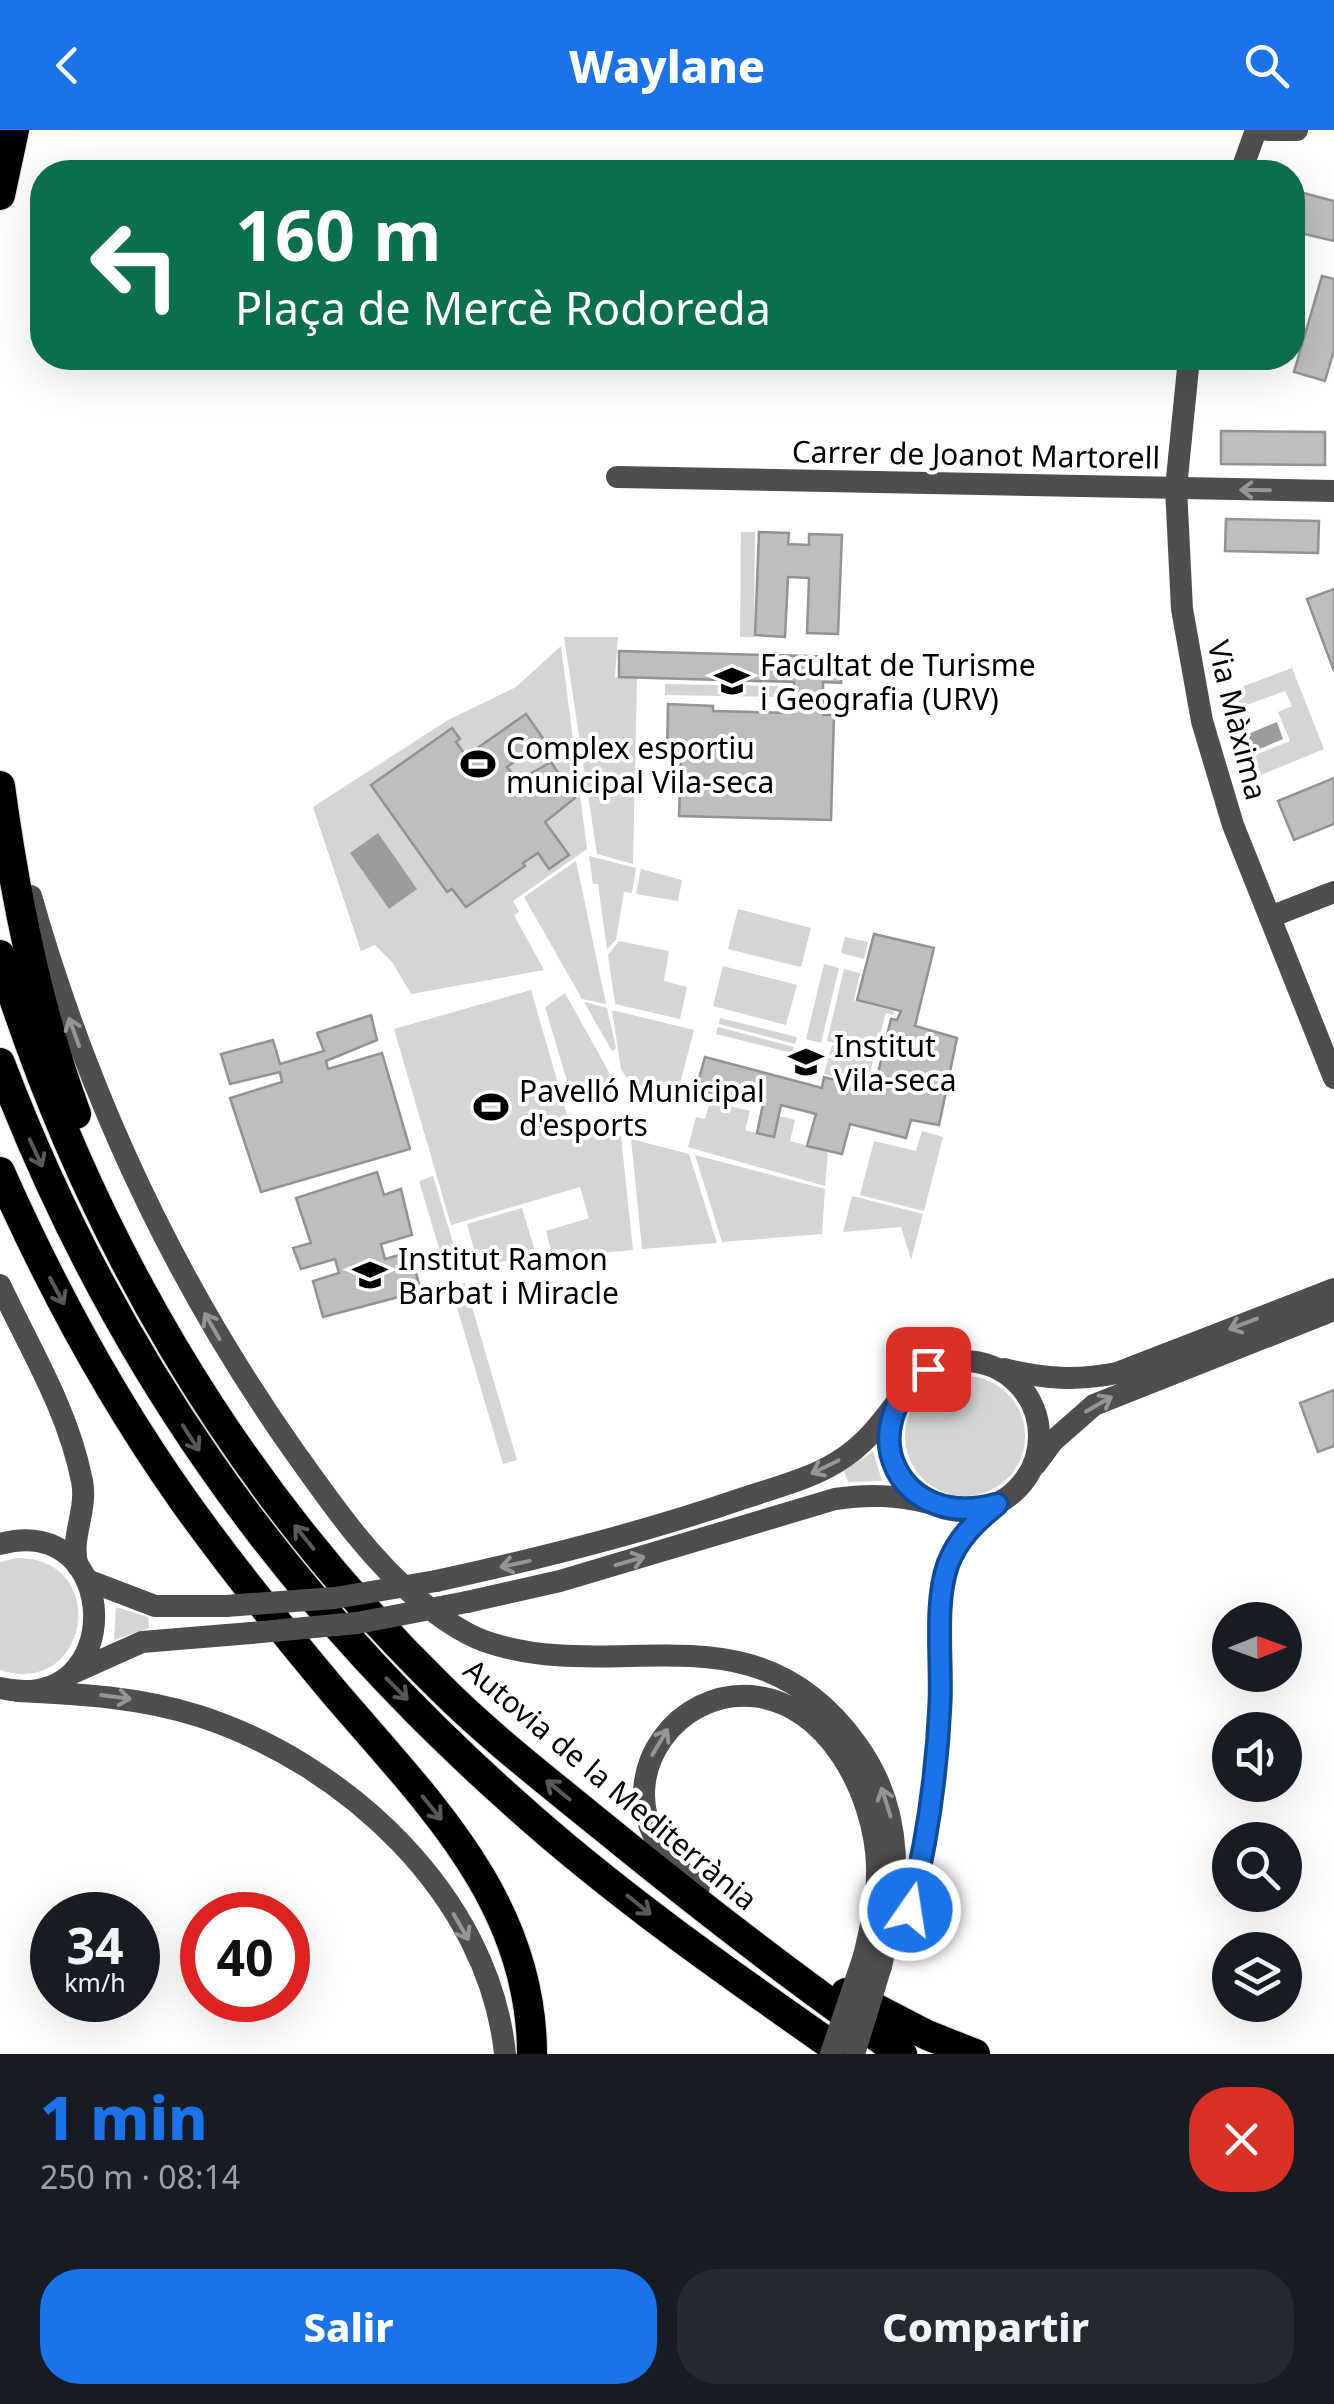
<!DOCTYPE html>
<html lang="es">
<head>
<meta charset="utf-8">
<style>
	:root { --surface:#171b24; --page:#242831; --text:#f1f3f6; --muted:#9ea1a6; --accent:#1a73e8 }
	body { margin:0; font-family:"Noto Sans",sans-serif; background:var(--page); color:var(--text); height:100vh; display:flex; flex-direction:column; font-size:38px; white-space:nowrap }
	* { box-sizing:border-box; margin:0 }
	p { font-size:32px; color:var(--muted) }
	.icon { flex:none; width:55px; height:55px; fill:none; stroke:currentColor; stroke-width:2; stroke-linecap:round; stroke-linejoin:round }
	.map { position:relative; height:1924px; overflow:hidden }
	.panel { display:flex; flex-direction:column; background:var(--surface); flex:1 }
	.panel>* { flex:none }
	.banner { position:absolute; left:30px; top:30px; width:1275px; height:210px; border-radius:40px; box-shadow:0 10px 40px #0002; background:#0b6e4f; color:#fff; overflow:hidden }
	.needle { width:65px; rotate:89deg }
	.fabs { position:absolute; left:1212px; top:1472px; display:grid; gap:20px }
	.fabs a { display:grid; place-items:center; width:90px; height:90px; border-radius:50%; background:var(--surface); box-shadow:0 10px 40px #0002; font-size:50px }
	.speed { position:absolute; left:30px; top:1762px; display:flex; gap:20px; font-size:50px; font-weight:700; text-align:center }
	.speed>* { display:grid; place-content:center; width:130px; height:130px; border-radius:50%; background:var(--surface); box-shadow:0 10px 40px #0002; line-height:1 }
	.speed small { font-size:25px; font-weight:400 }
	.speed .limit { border:15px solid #d22; background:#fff; color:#111 }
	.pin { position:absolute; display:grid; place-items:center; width:85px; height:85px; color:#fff; margin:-42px; border-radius:20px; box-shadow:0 5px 15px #0006 }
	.me { position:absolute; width:110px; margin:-55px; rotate:13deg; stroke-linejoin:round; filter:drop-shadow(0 0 8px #0008) }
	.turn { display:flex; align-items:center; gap:35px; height:210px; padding:0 40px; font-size:45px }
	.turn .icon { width:130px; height:130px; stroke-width:2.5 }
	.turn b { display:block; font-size:70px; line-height:85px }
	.round { display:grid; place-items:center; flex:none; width:105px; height:105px; border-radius:40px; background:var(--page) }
	.overview { display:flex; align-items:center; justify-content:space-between; height:170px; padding:0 40px }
	h1 { font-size:60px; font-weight:800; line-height:75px; color:var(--accent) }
	.action { display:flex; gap:20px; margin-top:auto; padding:20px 40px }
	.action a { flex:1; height:115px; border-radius:40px; background:var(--accent); color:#fff; font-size:40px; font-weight:800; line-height:115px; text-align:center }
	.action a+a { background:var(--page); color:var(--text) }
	header { display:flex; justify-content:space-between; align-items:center; height:130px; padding:0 40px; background:var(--accent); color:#fff; font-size:45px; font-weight:800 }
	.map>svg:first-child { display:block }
	.green { fill:#d5d5d5 }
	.water { fill:#9c9c9c }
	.building { fill:#bebebe; stroke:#929292; stroke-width:2.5 }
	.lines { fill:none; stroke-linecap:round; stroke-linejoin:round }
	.highway-casing { stroke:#dbdbdb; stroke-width:32 }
	.minor { stroke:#4e4e4e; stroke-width:22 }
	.highway { stroke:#000; stroke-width:30 }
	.minor-bridge { stroke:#4e4e4e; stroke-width:22 }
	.oneway { stroke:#959595 }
	.oneway2 { stroke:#595959 }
	.route-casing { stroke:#114b97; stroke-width:25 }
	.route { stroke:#1a73e8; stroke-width:18 }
	.labels { text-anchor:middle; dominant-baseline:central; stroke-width:8; stroke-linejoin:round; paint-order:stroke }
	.street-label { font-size:30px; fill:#000; stroke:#fff }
	.poi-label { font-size:30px; fill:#000; stroke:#fff; text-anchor:start }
</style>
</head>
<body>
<header><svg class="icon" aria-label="back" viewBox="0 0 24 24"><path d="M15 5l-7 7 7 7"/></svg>Waylane<svg class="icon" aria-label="search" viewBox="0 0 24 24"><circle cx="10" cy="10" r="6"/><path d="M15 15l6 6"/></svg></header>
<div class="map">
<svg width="1334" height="1924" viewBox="0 0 1334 1924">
	<rect width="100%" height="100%" fill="#fff"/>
	<!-- green -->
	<g class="green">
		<path d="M741,402h14l-1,105h-14z"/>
		<path d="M564,507h54l-3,40 22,1 -4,186 -36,-10z"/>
		<path d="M561,516l26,203 -74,52 6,11 -5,3 30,55 -133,24 -19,-32 -17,-17 -14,6 -48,-144 135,-87 68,-33z"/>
		<path d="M1292,538l32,81 -75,31 -7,-20 48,-19 -12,-29 14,-6 -7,-15 -55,20 -5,-18z"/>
		<path d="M665,554l113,2 -1,11 -112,-2z"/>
		<path d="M589,726l47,12 -4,25 -8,-1 -8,48 -9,9 -9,-65h-5z"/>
		<path d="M576,731l30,143 -24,-5 -58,-102z"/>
		<path d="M641,739l41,11 -4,21 -42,-7z"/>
		<path d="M738,779l73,19 -10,39 -73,-18z"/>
		<path d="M845,807l23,5 -4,17 -23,-6z"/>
		<path d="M619,811l50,10 -5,30 23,6 -7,32 -65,-15 -7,-49z"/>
		<path d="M824,834l15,4 -18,75 -15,-4z"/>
		<path d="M723,836l74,19 -11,40 -73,-19z"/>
		<path d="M844,839l16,4 -6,28 40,10 -1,4 -7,-2 -11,40 -48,-12z"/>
		<path d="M531,860l38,132 52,14 12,114 -80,7 -7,-26 43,-13 -9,-31 -129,38 -57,-196z"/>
		<path d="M565,863l51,92 1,11 -49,-12 -23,-77z"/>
		<path d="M584,872l23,6 9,40 -4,3z"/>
		<path d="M612,880l82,20 -18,69 -43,-11 -12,-19z"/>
		<path d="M720,888l77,19 -2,7 -76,-20z"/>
		<path d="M718,897l76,20 -2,6 -76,-19z"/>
		<path d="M832,915l42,12 -7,28 -43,-11z"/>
		<path d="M710,971l40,10 -5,19 28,7 7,-21 15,4 -5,21 38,10 -3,35 -137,-39 8,-30 9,2z"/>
		<path d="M922,1001l21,6 -19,74 -64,-16 14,-54 42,10z"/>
		<path d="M631,1009l58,15 28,89 -75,6z"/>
		<path d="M695,1025l130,34 -3,45 -100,8z"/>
		<path d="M433,1046l26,87 -14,5 -26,-87z"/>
		<path d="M852,1066l71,18 -12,46 -10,-33 -58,5z"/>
		<path d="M522,1078l15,50 -59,6 -11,-40z"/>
		<path d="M465,1153l52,177 -14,4 -52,-177z"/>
		<circle cx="965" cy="1306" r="60"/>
		<path d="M873,1321l9,30 -34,1 -4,-11z"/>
		<path d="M17,1428c95,0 72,141 -17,112v-108z"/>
		<path d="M116,1477l32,10 1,11 -35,12z"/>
	</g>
	<!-- water -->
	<g class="water">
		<path d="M1277,592l6,17 -35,15 -7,-17z"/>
		<path d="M378,703l39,56 -28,20 -39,-56z"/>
	</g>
	<!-- building -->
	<g class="building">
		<path d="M1292,60l42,11v40l-42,-10z"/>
		<path d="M1322,146l12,3v71l-9,31 -31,-9z"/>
		<path d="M1221,301l104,1v33l-104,-1z"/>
		<path d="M1226,389l93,2 -1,32 -93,-2z"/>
		<path d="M759,402l30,1 -1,11 21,1v-11l33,1 -4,99 -31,-1 2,-55 -21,-1 -3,60 -30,-2z"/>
		<path d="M1334,459v82l-27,-72z"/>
		<path d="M619,521l223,6 -1,26 -18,-1v33h11l-3,105 -152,-4 2,-55h-14l1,-57 45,2v5l81,2v-31l-175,-5z"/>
		<path d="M526,584l23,33 -19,14 -5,-7 -18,13 11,14 33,-19 24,36 -30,24 24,33 -20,14 -11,-16 -15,10 2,3 -59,41 -14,-18 -5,3 -76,-107 81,-57 8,11 -4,3 10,14z"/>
		<path d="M1334,648v46l-40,16 -16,-39z"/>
		<path d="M874,804l60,14 -19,78 42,12 -18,87 -28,-5 -5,18 -56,-14 -8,30 -35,-8 9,-32 -35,-9 -7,32 -17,-4 6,-29 -67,-15 9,-32 117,31 2,-11 50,13 17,-71 6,1 4,-9 -44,-11z"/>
		<path d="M371,885l6,25 -51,21 2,8 54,-16 28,96 -149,43 -31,-94 52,-16 -2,-10 -50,12 -9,-30 52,-14 7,24 44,-13 -7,-18z"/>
		<path d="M377,1042l7,23 17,-6 11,46 -31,9 4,15 25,-7 11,39 -98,26 -10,-36 26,-8 -4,-14 -34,10 -8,-21 18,-5 -15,-45z"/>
		<path d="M1334,1260v56l-16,6 -18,-49z"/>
	</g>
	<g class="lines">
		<!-- highway casing -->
		<g class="highway-casing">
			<g id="highway">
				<path d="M0,65l14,-65"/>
				<path d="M0,656c15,111 37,222 76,328"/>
				<path d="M0,825c86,277 231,528 440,732 50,50 106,93 161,138 98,80 197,157 301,229"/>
				<path d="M0,933c111,292 279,531 513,739 103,93 218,173 331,252"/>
				<path d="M0,1042c51,115 111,226 184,329 47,66 98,129 150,191 92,108 198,209 198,362"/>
				<path d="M846,1863l81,42 48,19"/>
			</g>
		</g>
		<!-- minor -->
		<g class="minor">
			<path d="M1268,0h29"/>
			<path d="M1241,42l15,-42"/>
			<path d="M1189,228l-13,130 6,121 20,112 31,104 101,253"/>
			<path d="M617,347l717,14"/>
			<path d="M31,766c57,201 144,387 265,558 37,52 74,105 123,146 20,16 41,32 65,41 134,47 269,-43 374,105 48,68 42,143 23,220"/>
			<path d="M1270,787l64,-25"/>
			<path d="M0,1155c30,64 68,125 82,196 6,30 -13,58 -4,85"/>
			<circle cx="964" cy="1306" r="75"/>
			<path d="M1004,1239c40,10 73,12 113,4l217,-84"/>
			<path d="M1036,1334l17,-23 41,-36 240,-95"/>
			<path d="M0,1414c122,-34 129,174 0,144"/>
			<path d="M87,1450l68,26h71"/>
			<path d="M436,1451c102,-22 203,-47 302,-81 32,-11 70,-20 99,-38 25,-15 42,-36 59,-59"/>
			<path d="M467,1472l93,-21 275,-82c34,-5 61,-4 94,4"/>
			<path d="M75,1542l67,-30 109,-9"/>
			<path d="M18,1561c62,3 121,6 181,25 146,47 290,179 306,338"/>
			<path d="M699,1757c-16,-15 -35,-31 -45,-51 -34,-68 24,-145 97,-140 78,6 124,100 126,170 1,30 -6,61 -13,90"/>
			<path d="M901,1813c25,-77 36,-162 39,-242 1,-41 -6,-101 9,-138 10,-26 27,-42 48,-59"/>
		</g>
		<!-- highway -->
		<use href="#highway" class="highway"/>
		<!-- minor-bridge -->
		<g class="minor-bridge">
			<path d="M226,1476l109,-8 101,-17"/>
			<path d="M251,1503l106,-10 110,-21"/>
			<path d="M831,1924l33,-98"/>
			<path d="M854,1924l27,-88"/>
		</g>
	</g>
	<!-- one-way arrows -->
	<defs><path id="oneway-shaft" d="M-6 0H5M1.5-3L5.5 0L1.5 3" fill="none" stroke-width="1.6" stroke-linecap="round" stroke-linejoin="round" transform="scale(2.5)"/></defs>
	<g class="oneway">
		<use href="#oneway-shaft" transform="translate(1255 360) rotate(-179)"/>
		<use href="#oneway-shaft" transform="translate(74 902) rotate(-110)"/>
		<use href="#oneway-shaft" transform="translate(1243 1194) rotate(159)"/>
		<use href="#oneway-shaft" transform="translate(212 1196) rotate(-120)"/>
		<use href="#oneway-shaft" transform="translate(1099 1274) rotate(-30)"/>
		<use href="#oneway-shaft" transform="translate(825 1337) rotate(154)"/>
		<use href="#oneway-shaft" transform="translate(630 1431) rotate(-16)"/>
		<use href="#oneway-shaft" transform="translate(515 1434) rotate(168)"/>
		<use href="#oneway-shaft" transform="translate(116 1567) rotate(8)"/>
		<use href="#oneway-shaft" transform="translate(660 1612) rotate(-59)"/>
		<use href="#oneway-shaft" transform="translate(886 1672) rotate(-108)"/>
		<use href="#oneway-shaft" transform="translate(461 1797) rotate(60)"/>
	</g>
	<g class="oneway2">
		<use href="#oneway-shaft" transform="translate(36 1023) rotate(65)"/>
		<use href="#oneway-shaft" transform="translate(57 1161) rotate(62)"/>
		<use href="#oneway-shaft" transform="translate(191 1308) rotate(57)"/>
		<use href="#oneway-shaft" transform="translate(304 1407) rotate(-129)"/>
		<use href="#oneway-shaft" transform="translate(397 1559) rotate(45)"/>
		<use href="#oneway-shaft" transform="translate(558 1660) rotate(-141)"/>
		<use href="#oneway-shaft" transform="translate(432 1678) rotate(51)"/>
		<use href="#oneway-shaft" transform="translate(639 1775) rotate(39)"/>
	</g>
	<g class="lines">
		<!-- route casing -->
		<g class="route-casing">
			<path id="route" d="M910,1780c17,-68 27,-137 30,-207 2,-42 -6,-101 8,-139 10,-26 28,-43 49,-60 -97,28 -148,-75 -69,-135"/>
		</g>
		<!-- route -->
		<use href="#route" class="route"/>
	</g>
	<!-- icons -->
	<defs>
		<g id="university-bare" transform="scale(2.7)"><path d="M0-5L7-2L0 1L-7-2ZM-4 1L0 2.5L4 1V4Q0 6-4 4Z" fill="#000" stroke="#fff" stroke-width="2.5" paint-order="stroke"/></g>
		<g id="stadium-bare" transform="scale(2.7)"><path d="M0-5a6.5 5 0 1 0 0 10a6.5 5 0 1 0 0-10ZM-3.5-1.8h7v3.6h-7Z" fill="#000" stroke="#fff" stroke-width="2.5" paint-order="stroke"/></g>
		<g id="school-bare" transform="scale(2.7)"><path d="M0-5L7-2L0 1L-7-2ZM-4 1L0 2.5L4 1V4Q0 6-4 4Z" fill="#000" stroke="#fff" stroke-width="2.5" paint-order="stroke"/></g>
	</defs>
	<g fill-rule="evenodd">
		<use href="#university-bare" x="732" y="551"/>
		<use href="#stadium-bare" x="478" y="634"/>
		<use href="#school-bare" x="806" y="932"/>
		<use href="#stadium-bare" x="491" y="977"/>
		<use href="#school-bare" x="370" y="1145"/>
	</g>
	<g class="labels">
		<!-- street labels -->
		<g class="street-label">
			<text transform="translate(976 324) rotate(1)">Carrer de Joanot Martorell</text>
			<text transform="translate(1238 590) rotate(76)">Via Màxima</text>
			<text transform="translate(611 1654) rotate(40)">Autovia de la Mediterrània</text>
		</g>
		<!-- poi labels -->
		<g class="poi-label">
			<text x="760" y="534">Facultat de Turisme<tspan x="760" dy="34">i Geografia (URV)</tspan></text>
			<text x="506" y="617">Complex esportiu<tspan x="506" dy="34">municipal Vila-seca</tspan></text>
			<text x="834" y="915">Institut<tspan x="834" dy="34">Vila-seca</tspan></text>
			<text x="519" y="960">Pavelló Municipal<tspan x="519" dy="34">d'esports</tspan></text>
			<text x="398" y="1128">Institut Ramon<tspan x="398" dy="34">Barbat i Miracle</tspan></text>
		</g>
	</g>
</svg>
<div class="fabs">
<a><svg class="needle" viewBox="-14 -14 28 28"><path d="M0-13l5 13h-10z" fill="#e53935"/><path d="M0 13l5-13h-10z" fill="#9ea1a6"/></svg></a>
<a><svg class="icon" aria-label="sound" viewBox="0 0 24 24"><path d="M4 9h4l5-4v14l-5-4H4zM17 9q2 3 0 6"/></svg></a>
<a><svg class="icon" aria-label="search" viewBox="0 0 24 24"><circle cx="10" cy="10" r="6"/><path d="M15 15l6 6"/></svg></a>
<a><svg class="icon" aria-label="layers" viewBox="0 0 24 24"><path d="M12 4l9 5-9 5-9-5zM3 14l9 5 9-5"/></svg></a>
</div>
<div class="speed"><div>34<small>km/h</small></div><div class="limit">40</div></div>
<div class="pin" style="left:928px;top:1239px;background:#d93025"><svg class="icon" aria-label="arrive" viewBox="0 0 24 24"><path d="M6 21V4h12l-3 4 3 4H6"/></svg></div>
<svg class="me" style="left:910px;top:1780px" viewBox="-20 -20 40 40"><circle r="17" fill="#1a73e8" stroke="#fff" stroke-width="3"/><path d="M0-11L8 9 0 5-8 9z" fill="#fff"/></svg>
<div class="banner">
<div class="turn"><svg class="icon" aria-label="left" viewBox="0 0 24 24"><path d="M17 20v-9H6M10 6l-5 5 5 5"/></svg><div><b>160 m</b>Plaça de Mercè Rodoreda</div></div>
</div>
</div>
<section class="panel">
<div class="overview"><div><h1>1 min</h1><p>250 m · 08:14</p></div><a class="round" style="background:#d93025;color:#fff"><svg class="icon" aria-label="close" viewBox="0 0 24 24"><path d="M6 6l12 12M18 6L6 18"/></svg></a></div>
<div class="action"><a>Salir</a><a>Compartir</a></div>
</section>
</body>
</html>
